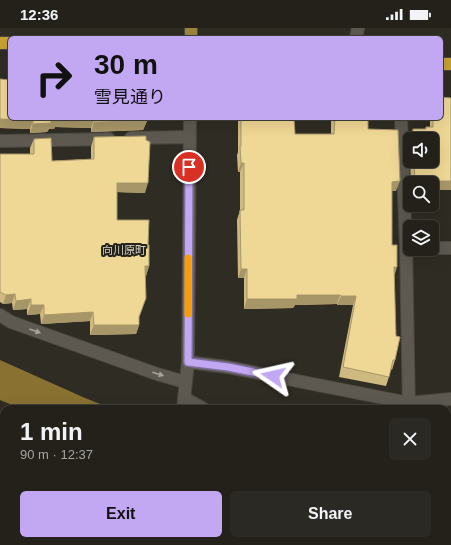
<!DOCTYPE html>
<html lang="en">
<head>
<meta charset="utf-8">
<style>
	:root { --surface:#23211a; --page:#2b2923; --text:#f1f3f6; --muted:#a3a3a2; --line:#403e39; --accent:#c2a8f2 }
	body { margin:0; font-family:Helvetica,"Noto Sans JP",sans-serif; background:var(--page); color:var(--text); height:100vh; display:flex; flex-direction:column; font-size:15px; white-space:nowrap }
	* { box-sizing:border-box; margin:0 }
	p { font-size:13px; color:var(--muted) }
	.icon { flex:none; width:22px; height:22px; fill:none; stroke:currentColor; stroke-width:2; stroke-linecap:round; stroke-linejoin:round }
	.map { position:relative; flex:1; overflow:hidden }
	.sheet { position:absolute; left:0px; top:377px; width:451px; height:140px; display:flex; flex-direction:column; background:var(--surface); border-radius:12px 12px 0 0; box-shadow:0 4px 16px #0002,0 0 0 1px var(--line) }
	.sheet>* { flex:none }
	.top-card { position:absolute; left:8px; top:8px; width:435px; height:84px; border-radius:6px; box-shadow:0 4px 16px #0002,0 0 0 1px var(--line); background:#c2a8f2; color:#111; overflow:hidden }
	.buttons { position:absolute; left:403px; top:104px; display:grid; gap:8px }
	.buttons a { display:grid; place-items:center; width:36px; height:36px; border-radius:6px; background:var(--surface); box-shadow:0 4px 16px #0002,0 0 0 1px var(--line); font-size:20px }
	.pin { position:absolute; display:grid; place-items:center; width:34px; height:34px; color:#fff; margin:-17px; border:2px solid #fff; border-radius:50%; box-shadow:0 1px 4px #0007 }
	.me { position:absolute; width:44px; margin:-22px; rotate:281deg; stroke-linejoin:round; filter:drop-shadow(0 0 3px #0008) }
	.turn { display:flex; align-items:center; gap:14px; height:84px; padding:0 20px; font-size:18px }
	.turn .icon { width:52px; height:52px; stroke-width:2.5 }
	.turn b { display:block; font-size:28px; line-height:34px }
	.round { display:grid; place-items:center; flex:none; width:42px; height:42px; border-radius:6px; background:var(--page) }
	.overview { display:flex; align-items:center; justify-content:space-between; height:68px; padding:0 20px }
	h1 { font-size:24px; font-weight:800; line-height:30px }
	.cta { display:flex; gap:8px; margin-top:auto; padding:8px 20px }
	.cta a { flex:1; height:46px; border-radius:6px; background:var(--accent); color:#111; font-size:16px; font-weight:800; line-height:46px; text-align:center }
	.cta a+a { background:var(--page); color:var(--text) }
	.status { display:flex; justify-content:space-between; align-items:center; height:28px; padding:0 20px; background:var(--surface); direction:ltr }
	.status svg { height:11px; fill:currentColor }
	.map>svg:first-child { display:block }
	.water { fill:#887131 }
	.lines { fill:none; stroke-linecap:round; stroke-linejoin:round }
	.minor-casing { stroke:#4b4841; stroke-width:14 }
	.major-casing { stroke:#4b4841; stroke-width:14 }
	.highway-casing { stroke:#4b4841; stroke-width:14 }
	.minor { stroke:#5d5950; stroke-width:12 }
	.major { stroke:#9c853f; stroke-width:12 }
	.highway { stroke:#c6a234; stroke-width:12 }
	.wall { fill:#ceb980 }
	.shaded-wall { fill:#a79668 }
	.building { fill:#efd795; stroke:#a79668 }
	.oneway { fill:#a4a29b }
	.route-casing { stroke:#7e6d9d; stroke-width:10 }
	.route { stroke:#c2a8f2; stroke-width:7 }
	.slow { stroke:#f59e0b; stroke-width:7 }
	.labels { text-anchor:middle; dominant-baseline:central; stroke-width:4; stroke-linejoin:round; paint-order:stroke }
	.neighbourhood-label { font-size:11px; fill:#d5d1c6; stroke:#25221a }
</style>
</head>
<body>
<div class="status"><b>12:36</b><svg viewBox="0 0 49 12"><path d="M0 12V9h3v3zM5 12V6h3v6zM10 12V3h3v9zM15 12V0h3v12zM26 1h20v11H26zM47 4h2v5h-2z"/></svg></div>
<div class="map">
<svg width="451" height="517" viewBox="0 0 451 517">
	<rect width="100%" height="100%" fill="#2f2c23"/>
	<!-- water -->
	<g class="water">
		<path d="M0,332l85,38 28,11h-91l-22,-9z"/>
		<path d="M277,513h70l6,4h-69z"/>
	</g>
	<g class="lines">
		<!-- minor casing -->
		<g class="minor-casing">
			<g id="minor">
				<path d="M356,10l2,-10"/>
				<path d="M401,90l5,130 3,161"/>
				<path d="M131,110l58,-1"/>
				<path d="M0,113l109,-2"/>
				<path d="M432,220h19"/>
				<path d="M0,287l11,7 146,52 28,8"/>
				<path d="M188,334l39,5 182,36 42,-4"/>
				<path d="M184,370l20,11"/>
				<path d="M183,381l5,-47 2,-244"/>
				<path d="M0,418l4,2"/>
				<path d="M447,479h4"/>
				<path d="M200,513l6,4"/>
				<path d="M416,513l5,4"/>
				<path d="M157,517l2,-4"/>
			</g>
		</g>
		<!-- major casing -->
		<g class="major-casing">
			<path id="major" d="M191,10v-10"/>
		</g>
		<!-- highway casing -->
		<g class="highway-casing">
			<g id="highway">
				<path d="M0,15h10"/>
				<path d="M441,36h10"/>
			</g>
		</g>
		<!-- minor -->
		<use href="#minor" class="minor"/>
		<!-- major -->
		<use href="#major" class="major"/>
		<!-- highway -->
		<use href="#highway" class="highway"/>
	</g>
	<!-- wall -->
	<g class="wall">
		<path d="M10,49l137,44 -4,9 -52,2v-4l-36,-1 -1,2h-5l-2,3 -17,1v-4l-30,-1v-49l9,1z"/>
		<path d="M451,70v92h-19v-7h-21l-1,-22h22v-22h-22v18l-1,-18 4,-10h12l1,-2h4v-9h11z"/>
		<path d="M239,90h55l1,16h36v-16h37v11l28,62h-4v54l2,31 1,84 -3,10 -1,-1 -2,8 -3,9 -47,-9 14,-72h-16v-1l-42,1 -2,3 -49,1v-31h-6l-1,-58 3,-10v-38h-2l-1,-17 1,-3v-31z"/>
		<path d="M94,109l51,56 -28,-1v28l31,25 1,21 -3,10h-1l-6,41v8l-3,9 -46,1v-14l-49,3 -1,-10 -13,1v-6l-14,1 -1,-7 -9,1 -3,-2v-148h30v-6l4,-9 18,22 39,-2v-12z"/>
		<path d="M15,513h98l-2,4h-97z"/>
	</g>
	<!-- shaded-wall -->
	<g class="shaded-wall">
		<path d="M58,90l36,1 -3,9 -36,-1 -1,2h-5l-2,3 -17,1 3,-9z"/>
		<path d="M0,91l33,1 -3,9 -30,-1z"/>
		<path d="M147,93l-4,9 -52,2 3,-10z"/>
		<path d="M241,135h3l-4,9h-2z"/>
		<path d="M400,153l-4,10h-7l3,-9z"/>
		<path d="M415,153h36v9h-19v-7h-18z"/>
		<path d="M117,155h31l-3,10 -31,-1z"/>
		<path d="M145,238h4l-3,10h-4z"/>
		<path d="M394,239h3l-3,10z"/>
		<path d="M241,241h6l-3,9h-6z"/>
		<path d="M15,266l-3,9 -9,1 3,-9z"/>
		<path d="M297,267h43l-3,9 -42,1 -2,3 -49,1 3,-10z"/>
		<path d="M341,268h15l-3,9h-16z"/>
		<path d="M31,271l-4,10 -14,1 3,-9z"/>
		<path d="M31,277h13l-4,9 -13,1z"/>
		<path d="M93,284l-3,9 -49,3 3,-9z"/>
		<path d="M94,297h45l-3,9 -46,1z"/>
	</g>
	<!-- building -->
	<g class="building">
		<path d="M10,49v41h48v2l-7,-1v4l-18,1v-4l-33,-1v-40l10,1z"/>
		<path d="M441,69l10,1v83h-36l-1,-20h18v-22h-19v-10h13v-2h7v-9h8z"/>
		<path d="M65,90h82v3l-53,1v-3z"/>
		<path d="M241,90h53l1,16h39l1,-16h33v11l30,1 2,51 -8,1v63h5v22h-3l2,69 4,1 -5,23h-2l-4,17 -46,-10 13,-71h-15l-1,-1h-43v4h-50v-30h-6l-1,-59h4v-47h-3l-1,-17h1z"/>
		<path d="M146,108v4l4,2 -2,41h-31v37h32l-1,25h1v21h-4l1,32 -7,19v8h-45l-1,-13 -49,3v-10h-13v-6l-15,2 -1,-7 -9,1 -6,-3v-138h34v-15l17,-1 1,23 42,-2v-22z"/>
		<path d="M0,442l4,1v11l-4,10z"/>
		<path d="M24,513h88l-2,4h-78z"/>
	</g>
	<!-- one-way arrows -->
	<defs><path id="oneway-solid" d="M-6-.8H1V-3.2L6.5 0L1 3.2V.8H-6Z"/></defs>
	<g class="oneway">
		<use href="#oneway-solid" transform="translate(35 303) rotate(20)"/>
		<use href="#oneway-solid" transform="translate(158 346) rotate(17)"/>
	</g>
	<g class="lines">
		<!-- route casing -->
		<g class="route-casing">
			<path id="route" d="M189,139l-1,195 40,5 45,9"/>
		</g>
		<!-- route -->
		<use href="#route" class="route"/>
		<!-- slow -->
		<path class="slow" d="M188,286v-56"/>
	</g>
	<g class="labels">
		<!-- neighbourhood labels -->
		<g class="neighbourhood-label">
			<text x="124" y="222">向川原町</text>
		</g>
	</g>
</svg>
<div class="buttons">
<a><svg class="icon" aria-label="sound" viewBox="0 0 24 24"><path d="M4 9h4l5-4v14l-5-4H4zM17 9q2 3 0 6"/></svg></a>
<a><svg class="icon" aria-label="search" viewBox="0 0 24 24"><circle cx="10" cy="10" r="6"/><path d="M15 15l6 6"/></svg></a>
<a><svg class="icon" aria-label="layers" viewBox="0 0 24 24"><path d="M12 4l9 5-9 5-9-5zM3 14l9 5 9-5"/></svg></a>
</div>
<div class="pin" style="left:189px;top:139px;background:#d93025"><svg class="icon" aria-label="arrive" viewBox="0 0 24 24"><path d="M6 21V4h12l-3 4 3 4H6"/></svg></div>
<svg class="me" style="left:273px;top:348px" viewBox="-20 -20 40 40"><path d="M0-17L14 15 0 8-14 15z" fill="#c2a8f2" stroke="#fff" stroke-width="4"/></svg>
<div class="top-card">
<div class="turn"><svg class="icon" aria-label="right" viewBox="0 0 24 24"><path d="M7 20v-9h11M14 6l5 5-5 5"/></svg><div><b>30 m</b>雪見通り</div></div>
</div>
<section class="sheet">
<div class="overview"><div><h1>1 min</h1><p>90 m · 12:37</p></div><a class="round"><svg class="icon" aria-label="close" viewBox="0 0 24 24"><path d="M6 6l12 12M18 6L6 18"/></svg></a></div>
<div class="cta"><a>Exit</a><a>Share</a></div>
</section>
</div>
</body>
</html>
